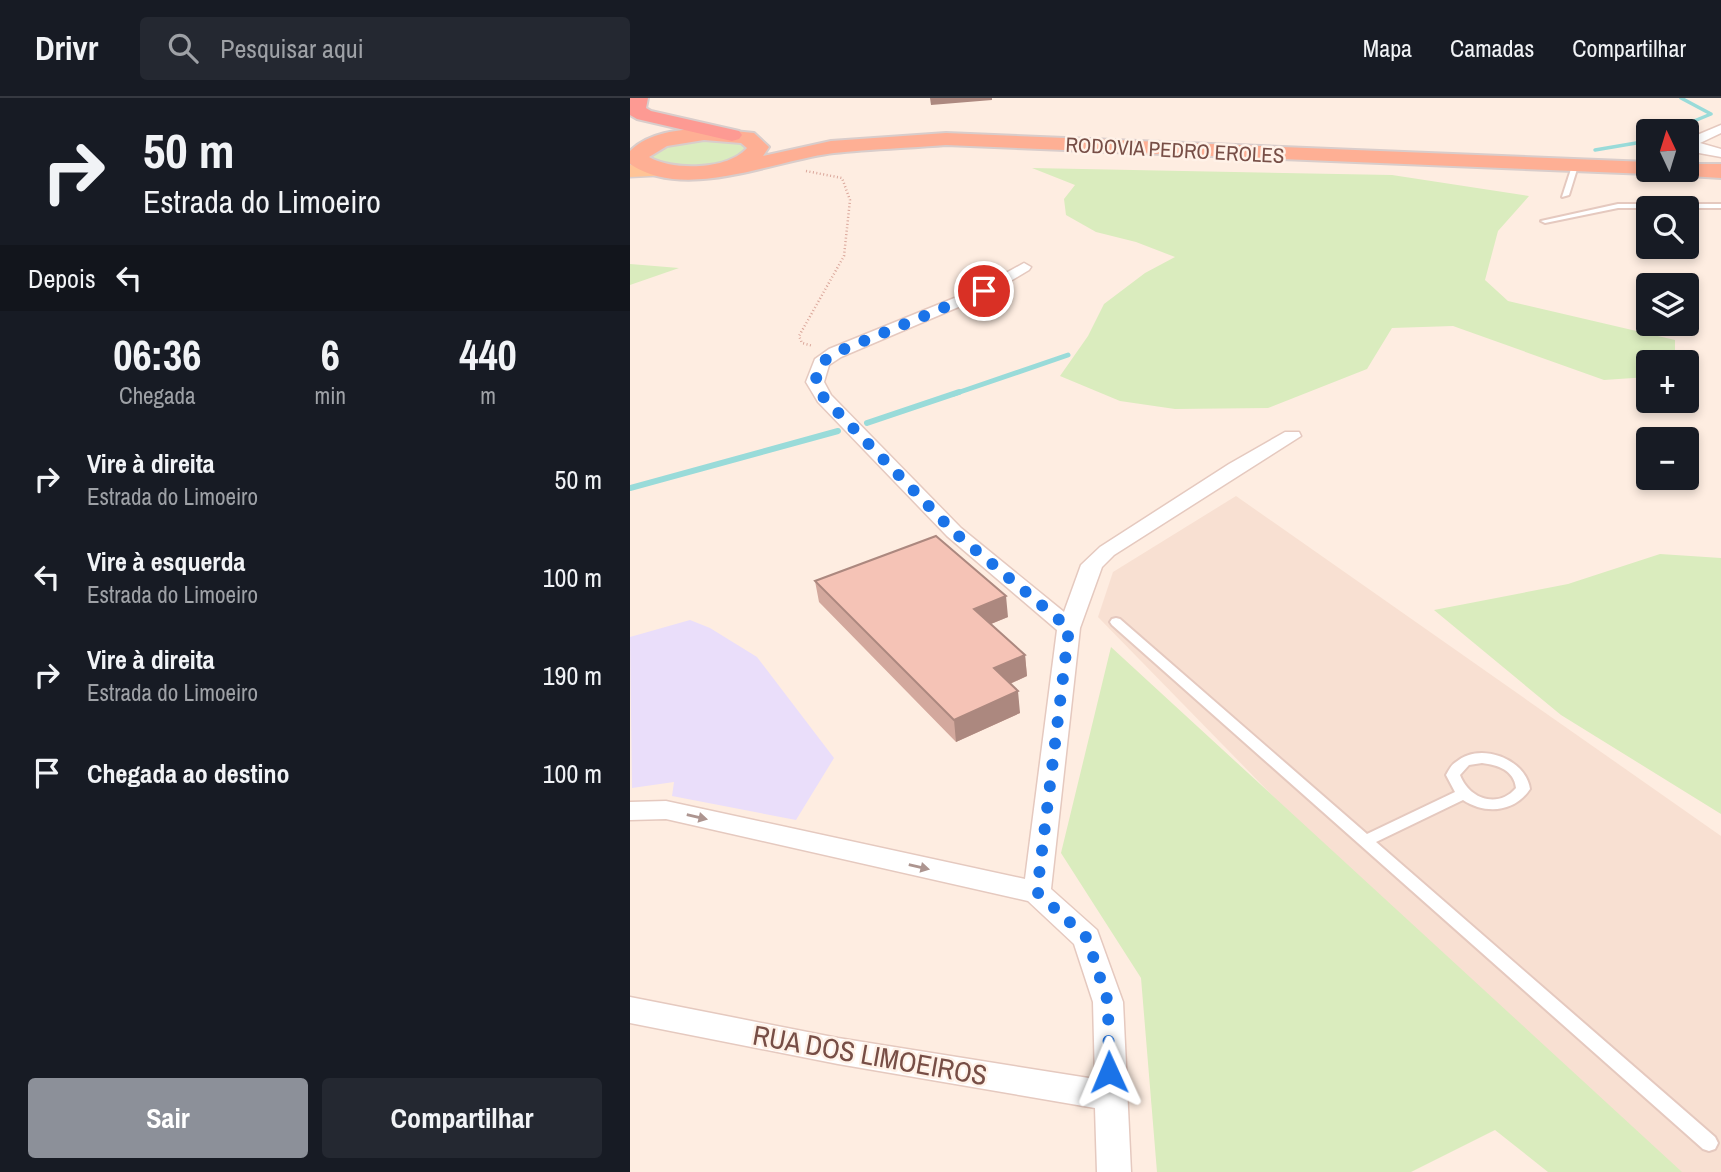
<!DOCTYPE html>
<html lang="pt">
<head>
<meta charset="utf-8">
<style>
	:root { --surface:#171b24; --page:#242831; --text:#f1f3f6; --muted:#9ea1a6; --line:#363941; --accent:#8c9099 }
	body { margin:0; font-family:"Archivo Narrow",sans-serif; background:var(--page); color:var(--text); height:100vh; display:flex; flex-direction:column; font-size:26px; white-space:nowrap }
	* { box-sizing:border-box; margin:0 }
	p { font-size:23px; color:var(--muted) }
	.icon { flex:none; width:38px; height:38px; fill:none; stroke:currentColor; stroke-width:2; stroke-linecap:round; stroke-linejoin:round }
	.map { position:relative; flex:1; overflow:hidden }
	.side { display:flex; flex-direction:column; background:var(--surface); width:630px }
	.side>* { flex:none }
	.guide { background:#171b24; color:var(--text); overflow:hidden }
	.needle { width:46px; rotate:356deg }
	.controls { position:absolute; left:1006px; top:21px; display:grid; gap:14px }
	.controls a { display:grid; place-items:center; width:63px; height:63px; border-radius:7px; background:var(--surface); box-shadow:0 4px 10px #0003; font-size:35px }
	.pin { position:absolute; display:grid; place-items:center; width:60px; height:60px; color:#fff; margin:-30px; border:4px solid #fff; border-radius:50%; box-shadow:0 2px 7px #0007 }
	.me { position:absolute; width:77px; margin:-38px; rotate:359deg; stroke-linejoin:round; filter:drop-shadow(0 0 5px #0008) }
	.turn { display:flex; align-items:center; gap:24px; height:147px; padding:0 28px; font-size:32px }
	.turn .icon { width:91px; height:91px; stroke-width:2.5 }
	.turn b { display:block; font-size:49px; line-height:60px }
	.then { display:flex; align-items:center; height:66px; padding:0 28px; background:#0003; gap:14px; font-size:26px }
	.eta { display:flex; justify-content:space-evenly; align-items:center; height:119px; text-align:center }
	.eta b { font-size:42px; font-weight:800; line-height:49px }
	.primary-button { display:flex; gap:14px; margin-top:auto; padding:14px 28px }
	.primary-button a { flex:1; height:80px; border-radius:7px; background:var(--accent); color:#fff; font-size:28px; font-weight:800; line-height:80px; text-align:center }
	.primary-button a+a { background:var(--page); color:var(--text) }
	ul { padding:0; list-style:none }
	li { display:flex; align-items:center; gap:21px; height:98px; padding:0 28px }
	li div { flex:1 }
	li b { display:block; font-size:26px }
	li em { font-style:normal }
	header { display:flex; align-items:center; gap:42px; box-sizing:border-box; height:98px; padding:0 35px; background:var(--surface); border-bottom:2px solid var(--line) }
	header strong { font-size:33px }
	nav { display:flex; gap:38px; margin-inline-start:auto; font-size:24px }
	.search { width:490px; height:63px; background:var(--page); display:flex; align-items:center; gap:18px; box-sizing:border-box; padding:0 24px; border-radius:7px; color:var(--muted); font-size:26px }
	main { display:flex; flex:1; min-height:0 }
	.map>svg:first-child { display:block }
	.residential { fill:#f8e0d2 }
	.education { fill:#eadefa }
	.green { fill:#daecbe }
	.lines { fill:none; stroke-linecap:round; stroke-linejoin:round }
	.stream-far2 { stroke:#99dbd9; stroke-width:3.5 }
	.stream-far1 { stroke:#99dbd9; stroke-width:5 }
	.stream { stroke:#99dbd9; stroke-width:6 }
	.service-casing { stroke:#e5c9bf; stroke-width:4 }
	.minor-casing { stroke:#e5c9bf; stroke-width:3 }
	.primary-casing { stroke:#d9cdcb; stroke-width:3 }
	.trunk-casing { stroke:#d9cdcb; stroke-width:4 }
	.motorway-casing { stroke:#d9cdcb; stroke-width:4 }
	.path { stroke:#daa69a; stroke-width:2.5; stroke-dasharray:1 2.5; stroke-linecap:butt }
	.service { fill:#fff; fill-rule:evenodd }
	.minor { fill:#fff; fill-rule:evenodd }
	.primary { fill:#ffc496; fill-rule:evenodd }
	.trunk { fill:#feaf94; fill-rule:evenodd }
	.motorway { fill:#fd9a93; fill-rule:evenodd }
	.wall { fill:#d3a89d }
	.shaded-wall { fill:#ac887f }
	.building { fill:#f5c3b6; stroke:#ac887f; stroke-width:2 }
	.oneway { fill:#ad9590 }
	.route { stroke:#1a73e8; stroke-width:12; stroke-dasharray:0 21.6 }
	.labels { text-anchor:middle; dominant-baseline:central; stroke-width:5; stroke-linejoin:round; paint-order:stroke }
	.far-street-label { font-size:21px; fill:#774e46; stroke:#fff2e8 }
	.near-street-label { font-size:28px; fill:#774e46; stroke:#fff2e8 }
</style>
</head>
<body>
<header>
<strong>Drivr</strong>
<div class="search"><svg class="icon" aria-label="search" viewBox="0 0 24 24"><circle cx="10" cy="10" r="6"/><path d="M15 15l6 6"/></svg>Pesquisar aqui</div>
<nav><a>Mapa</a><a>Camadas</a><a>Compartilhar</a></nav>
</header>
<main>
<section class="side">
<div class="guide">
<div class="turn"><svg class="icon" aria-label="right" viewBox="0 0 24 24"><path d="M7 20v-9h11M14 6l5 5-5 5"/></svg><div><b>50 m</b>Estrada do Limoeiro</div></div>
<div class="then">Depois<svg class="icon" aria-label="left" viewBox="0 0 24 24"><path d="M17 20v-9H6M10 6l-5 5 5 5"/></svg></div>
</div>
<div class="eta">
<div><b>06:36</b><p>Chegada</p></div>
<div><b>6</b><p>min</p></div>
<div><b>440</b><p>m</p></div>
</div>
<ul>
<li><svg class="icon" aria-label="right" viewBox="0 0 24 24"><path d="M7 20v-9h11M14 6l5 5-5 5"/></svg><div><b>Vire à direita</b><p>Estrada do Limoeiro</p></div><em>50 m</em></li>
<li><svg class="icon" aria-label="left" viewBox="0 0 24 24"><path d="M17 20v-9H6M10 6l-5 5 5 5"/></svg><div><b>Vire à esquerda</b><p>Estrada do Limoeiro</p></div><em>100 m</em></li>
<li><svg class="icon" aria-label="right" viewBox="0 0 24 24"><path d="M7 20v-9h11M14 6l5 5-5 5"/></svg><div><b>Vire à direita</b><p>Estrada do Limoeiro</p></div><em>190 m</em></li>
<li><svg class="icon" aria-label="arrive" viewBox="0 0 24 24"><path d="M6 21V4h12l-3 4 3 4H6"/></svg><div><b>Chegada ao destino</b></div><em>100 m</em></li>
</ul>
<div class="primary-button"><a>Sair</a><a>Compartilhar</a></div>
</section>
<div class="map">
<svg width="1091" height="1074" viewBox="0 0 1091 1074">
	<rect width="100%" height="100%" fill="#feede1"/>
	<!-- residential -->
	<path class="residential" d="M606,398l485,340v336h-81l-542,-555 15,-45z"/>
	<!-- education -->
	<path class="education" d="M60,522l20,8 47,29 77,101 -38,62 -124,-24 2,-14 -42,6 -2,-151z"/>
	<!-- green -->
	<g class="green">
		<path d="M60,40l44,1 14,7v6c-40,17 -55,18 -98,8l-1,-5 4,-5z"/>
		<path d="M402,70l360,7 137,21 -31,35 -13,49 23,21 167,39v22h-27v15l-44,3 -151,-54 -61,2 -25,41 -99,39 -93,1 -55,-8 -60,-25 28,-40 16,-32 41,-31 30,-16 -39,-15 -40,-10 -30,-17 -2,-16 11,-14z"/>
		<path d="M0,166l49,4 -49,17z"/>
		<path d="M1030,456l61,4v256l-160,-99 -127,-105 134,-26z"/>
		<path d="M481,549l571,525h-134l-53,-42 -84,42h-254l-16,-194 -80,-125z"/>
	</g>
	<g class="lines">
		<!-- stream-far2 -->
		<g class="stream-far2">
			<path d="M1040,33l41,-17 -30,-16"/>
			<path d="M965,52l53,-9"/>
		</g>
		<!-- stream-far1 -->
		<path class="stream-far1" d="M324,296l114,-39"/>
		<!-- stream -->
		<g class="stream">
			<path d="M237,325l92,-31"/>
			<path d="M0,390l208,-57"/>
		</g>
		<!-- service casing -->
		<g class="service-casing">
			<g id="service">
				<path d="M945,66l3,2 -9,29 -7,2 10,-31z"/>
				<path d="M988,106h103v4h-103l-73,15 -4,-2z"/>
				<path d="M486,520l4,1 247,215 88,-42 -9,-17c3,-5 5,-10 10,-13 24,-21 70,-3 74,27 -15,23 -44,26 -67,11l-87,42 339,295 3,6 -3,6 -6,2 -6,-2 -591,-524 -2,-3 2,-3zM852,665c16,2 32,7 34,25 -18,21 -47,11 -56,-13l9,-10z"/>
			</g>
		</g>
		<!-- minor casing -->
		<g class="minor-casing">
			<g id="minor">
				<path d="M1091,27v8l-21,10 21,6v8l-22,-4 -11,-9 2,-6z"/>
				<path d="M394,165l7,4 -2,3 -40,24 -148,63 -12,8 -5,17 7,13 130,133 103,84 17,-47 19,-18 129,-83 56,-32h14l2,4 -187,119 -12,12 -22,61 -29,261 46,41 26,72 8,170h-34l-2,-64 -257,-44 -208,-41v-26l208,41 257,41 -2,-77 -19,-58 -46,-43 -362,-82 -36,1v-18l36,-1 359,78 32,-249 -110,-94 -129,-134 -12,-20 9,-23 14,-10 150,-61z"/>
			</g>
		</g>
		<!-- primary casing -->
		<g class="primary-casing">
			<path id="primary" d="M0,67l41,2 3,4 -3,4 -41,2z"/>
		</g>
		<!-- trunk casing -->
		<g class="trunk-casing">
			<g id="trunk">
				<path d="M74,30l50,5 15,14 -6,9 68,-15 115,-8 702,29v8h10l-10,4 -702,-29c-37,3 -75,4 -112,8 -60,7 -148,49 -204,11v-13c19,-19 48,-21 74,-23zM74,42l37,3 6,5c-19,22 -74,23 -98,9l18,-11z"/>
				<path d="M1057,66h34v14l-48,-3 -3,-5h17z"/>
			</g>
		</g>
		<!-- motorway casing -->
		<g class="motorway-casing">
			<path id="motorway" d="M0,0h18l-2,10 5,3 88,20 3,4 -3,4 -7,2 -95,-22 -7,-4z"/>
		</g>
		<!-- path -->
		<path class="path" d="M176,73l36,7 8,22 -6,56 -45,80 3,7 11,3"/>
		<!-- service -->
		<use href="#service" class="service"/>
		<!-- minor -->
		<use href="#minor" class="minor"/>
		<!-- primary -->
		<use href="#primary" class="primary"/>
		<!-- trunk -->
		<use href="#trunk" class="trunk"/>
		<!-- motorway -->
		<use href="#motorway" class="motorway"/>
	</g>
	<!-- wall -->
	<path class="wall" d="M185,483l193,36 -17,7 34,31 2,21 -17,8 10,29 -64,29 -137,-140z"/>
	<!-- shaded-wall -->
	<g class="shaded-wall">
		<path d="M300,0h62v2l-61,5z"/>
		<path d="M376,498l2,21 -32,13 -2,-21z"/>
		<path d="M395,557l2,21 -31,14 -2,-22z"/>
		<path d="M388,593l2,22 -64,29 -2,-22z"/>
	</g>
	<!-- building -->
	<path class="building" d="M306,438l70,60 -32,13 51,46 -31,13 24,23 -64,29 -139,-139z"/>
	<!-- one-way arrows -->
	<defs><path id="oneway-solid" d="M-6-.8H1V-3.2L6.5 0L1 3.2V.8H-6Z" transform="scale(1.75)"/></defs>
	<g class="oneway">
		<use href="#oneway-solid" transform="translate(67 719) rotate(13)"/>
		<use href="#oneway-solid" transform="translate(289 769) rotate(13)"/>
	</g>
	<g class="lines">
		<!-- route -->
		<path class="route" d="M354,193l-149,62 -14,10 -6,19 9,16 130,134 115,96 -32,264 50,46 21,64 1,70"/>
	</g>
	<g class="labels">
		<!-- far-street labels -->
		<g class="far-street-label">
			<text transform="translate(545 52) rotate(3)">RODOVIA PEDRO EROLES</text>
		</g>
		<!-- near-street labels -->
		<g class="near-street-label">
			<text transform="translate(240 957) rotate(10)">RUA DOS LIMOEIROS</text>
		</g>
	</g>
</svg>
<div class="controls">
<a><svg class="needle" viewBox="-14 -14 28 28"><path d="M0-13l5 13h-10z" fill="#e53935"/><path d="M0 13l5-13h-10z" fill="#9ea1a6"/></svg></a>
<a><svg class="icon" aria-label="search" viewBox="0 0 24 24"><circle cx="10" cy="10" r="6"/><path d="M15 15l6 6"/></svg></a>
<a><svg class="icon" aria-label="layers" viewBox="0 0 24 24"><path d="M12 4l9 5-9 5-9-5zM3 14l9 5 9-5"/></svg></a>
<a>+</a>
<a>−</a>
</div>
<div class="pin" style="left:354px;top:193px;background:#d93025"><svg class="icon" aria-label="arrive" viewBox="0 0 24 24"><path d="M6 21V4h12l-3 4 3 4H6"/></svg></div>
<svg class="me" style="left:479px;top:974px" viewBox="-20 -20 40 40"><path d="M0-17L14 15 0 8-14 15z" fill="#1a73e8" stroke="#fff" stroke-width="4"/></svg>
</div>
</main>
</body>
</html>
